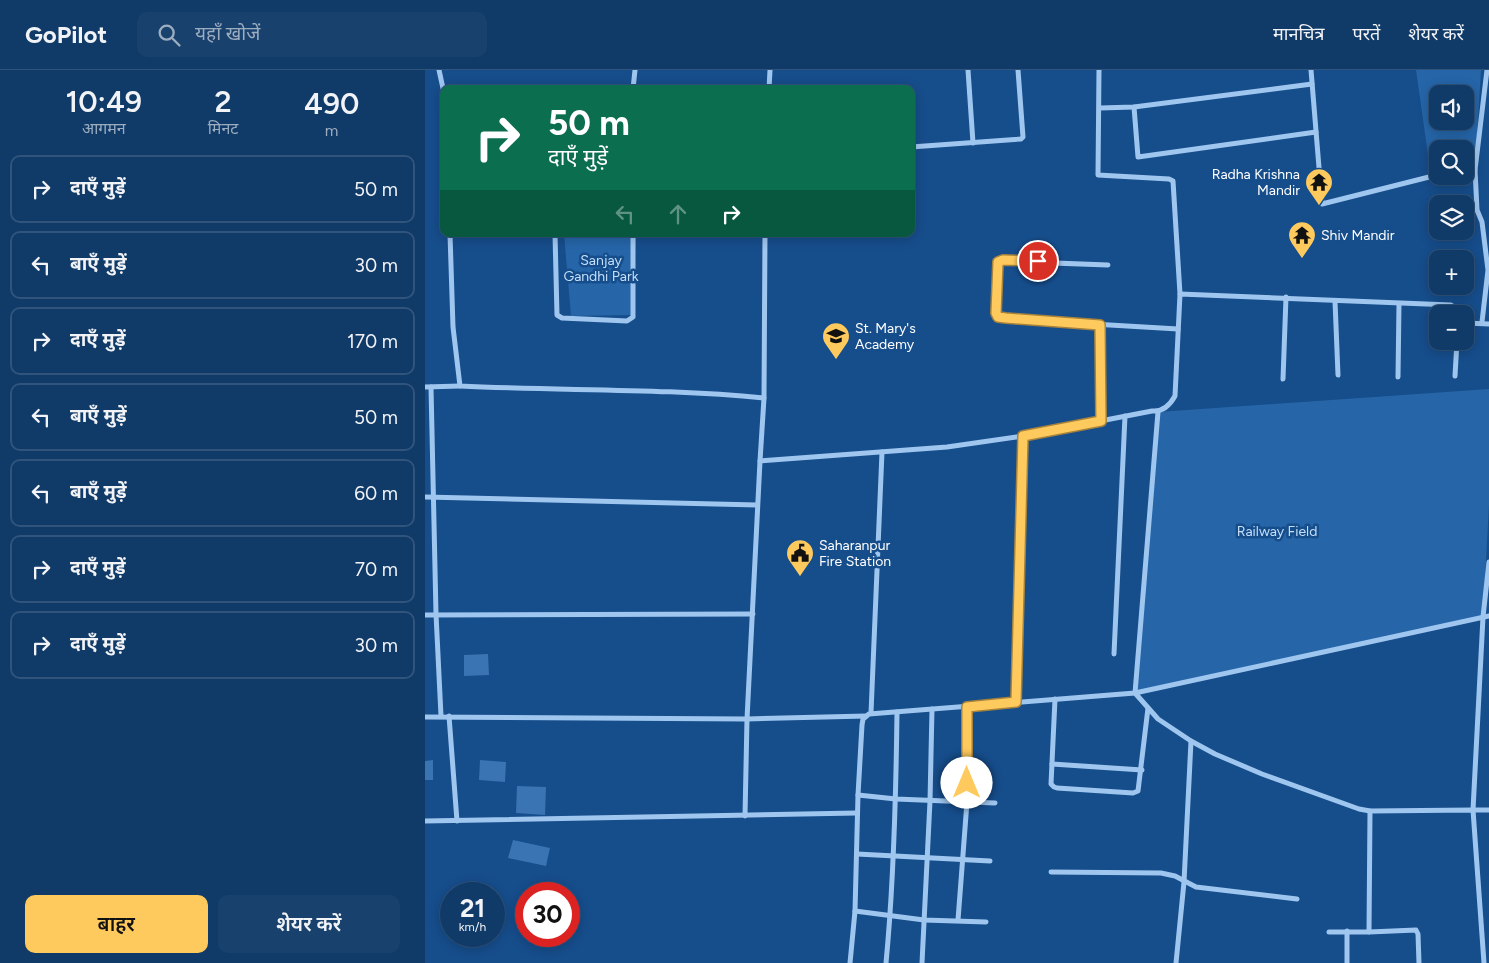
<!DOCTYPE html>
<html lang="hi">
<head>
<meta charset="utf-8">
<style>
	:root { --surface:#103a68; --page:#19416e; --text:#f1f3f6; --muted:#9cadc0; --line:#30547c; --accent:#ffca5d }
	body { margin:0; font-family:Figtree,"Noto Sans Devanagari",sans-serif; background:var(--page); color:var(--text); height:100vh; display:flex; flex-direction:column; font-size:19px; white-space:nowrap }
	* { box-sizing:border-box; margin:0 }
	p { font-size:16px; color:var(--muted) }
	.icon { flex:none; width:28px; height:28px; fill:none; stroke:currentColor; stroke-width:2; stroke-linecap:round; stroke-linejoin:round }
	.map { position:relative; flex:1; overflow:hidden }
	.drawer { display:flex; flex-direction:column; background:var(--surface); width:425px }
	.drawer>* { flex:none }
	.top-card { position:absolute; left:15px; top:15px; width:475px; height:152px; border-radius:10px; box-shadow:0 2px 12px #0003,0 0 0 1px var(--line); background:#0b6e4f; color:#fff; overflow:hidden }
	.controls { position:absolute; left:1004px; top:15px; display:grid; gap:10px }
	.controls a { display:grid; place-items:center; width:45px; height:45px; border-radius:10px; background:var(--surface); box-shadow:0 2px 12px #0003,0 0 0 1px var(--line); font-size:25px }
	.speed { position:absolute; left:15px; top:812px; display:flex; gap:10px; font-size:25px; font-weight:700; text-align:center }
	.speed>* { display:grid; place-content:center; width:65px; height:65px; border-radius:50%; background:var(--surface); box-shadow:0 2px 12px #0003,0 0 0 1px var(--line); line-height:1 }
	.speed small { font-size:12px; font-weight:400 }
	.speed .limit { border:8px solid #d22; background:#fff; color:#111 }
	.pin { position:absolute; display:grid; place-items:center; width:42px; height:42px; color:#fff; margin:-21px; border:2px solid #fff; border-radius:50%; box-shadow:0 1px 5px #0007 }
	.me { position:absolute; width:55px; margin:-28px; rotate:0deg; stroke-linejoin:round; filter:drop-shadow(0 0 4px #0008) }
	.turn { display:flex; align-items:center; gap:18px; height:105px; padding:0 25px; font-size:22px }
	.turn .icon { width:65px; height:65px; stroke-width:2.5 }
	.turn b { display:block; font-size:35px; line-height:42px }
	.lanes { display:flex; align-items:center; height:48px; padding:0 25px; background:#0003; justify-content:center; gap:25px; direction:ltr }
	.lanes .off { opacity:.35 }
	.eta { display:flex; justify-content:space-evenly; align-items:center; height:85px; text-align:center }
	.eta b { font-size:30px; font-weight:600; line-height:35px }
	.button { display:flex; gap:10px; margin-top:auto; padding:10px 25px }
	.button a { flex:1; height:58px; border-radius:10px; background:var(--accent); color:#111; font-size:20px; font-weight:600; line-height:58px; text-align:center }
	.button a+a { background:var(--page); color:var(--text) }
	ul { padding:0; list-style:none }
	li { display:flex; align-items:center; gap:15px; height:68px; margin:0 10px 8px; padding:0 15px; border:2px solid var(--line); border-radius:10px }
	li div { flex:1 }
	li b { display:block; font-size:19px }
	li em { font-style:normal }
	header { display:flex; align-items:center; gap:30px; box-sizing:border-box; height:70px; padding:0 25px; background:var(--surface); border-bottom:1px solid var(--line) }
	header strong { font-size:24px }
	nav { display:flex; gap:28px; margin-inline-start:auto; font-size:18px }
	.search { width:350px; height:45px; background:var(--page); display:flex; align-items:center; gap:12px; box-sizing:border-box; padding:0 18px; border-radius:10px; color:var(--muted); font-size:19px }
	main { display:flex; flex:1; min-height:0 }
	.map>svg:first-child { display:block }
	.green { fill:#2565a8; fill-rule:evenodd }
	.building { fill:#3a74b2 }
	.lines { fill:none; stroke-linecap:round; stroke-linejoin:round }
	.minor { stroke:#9fc6ef; stroke-width:5 }
	.route-casing { stroke:#a6833c; stroke-width:12 }
	.route { stroke:#ffca5d; stroke-width:9 }
	.labels { text-anchor:middle; dominant-baseline:central; stroke-width:5; stroke-linejoin:round; paint-order:stroke }
	.poi-label { font-size:14px; fill:#fff; stroke:#164d8b; text-anchor:start }
	.park-label { font-size:14px; fill:#c5dffb; stroke:#164d8b }
</style>
</head>
<body>
<header>
<strong>GoPilot</strong>
<div class="search"><svg class="icon" aria-label="search" viewBox="0 0 24 24"><circle cx="10" cy="10" r="6"/><path d="M15 15l6 6"/></svg>यहाँ खोजें</div>
<nav><a>मानचित्र</a><a>परतें</a><a>शेयर करें</a></nav>
</header>
<main>
<section class="drawer">
<div class="eta">
<div><b>10:49</b><p>आगमन</p></div>
<div><b>2</b><p>मिनट</p></div>
<div><b>490</b><p>m</p></div>
</div>
<ul>
<li><svg class="icon" aria-label="right" viewBox="0 0 24 24"><path d="M7 20v-9h11M14 6l5 5-5 5"/></svg><div><b>दाएँ मुड़ें</b></div><em>50 m</em></li>
<li><svg class="icon" aria-label="left" viewBox="0 0 24 24"><path d="M17 20v-9H6M10 6l-5 5 5 5"/></svg><div><b>बाएँ मुड़ें</b></div><em>30 m</em></li>
<li><svg class="icon" aria-label="right" viewBox="0 0 24 24"><path d="M7 20v-9h11M14 6l5 5-5 5"/></svg><div><b>दाएँ मुड़ें</b></div><em>170 m</em></li>
<li><svg class="icon" aria-label="left" viewBox="0 0 24 24"><path d="M17 20v-9H6M10 6l-5 5 5 5"/></svg><div><b>बाएँ मुड़ें</b></div><em>50 m</em></li>
<li><svg class="icon" aria-label="left" viewBox="0 0 24 24"><path d="M17 20v-9H6M10 6l-5 5 5 5"/></svg><div><b>बाएँ मुड़ें</b></div><em>60 m</em></li>
<li><svg class="icon" aria-label="right" viewBox="0 0 24 24"><path d="M7 20v-9h11M14 6l5 5-5 5"/></svg><div><b>दाएँ मुड़ें</b></div><em>70 m</em></li>
<li><svg class="icon" aria-label="right" viewBox="0 0 24 24"><path d="M7 20v-9h11M14 6l5 5-5 5"/></svg><div><b>दाएँ मुड़ें</b></div><em>30 m</em></li>
</ul>
<div class="button"><a>बाहर</a><a>शेयर करें</a></div>
</section>
<div class="map">
<svg width="1064" height="893" viewBox="0 0 1064 893">
	<rect width="100%" height="100%" fill="#164d8b"/>
	<!-- green -->
	<g class="green">
		<path d="M991,0h65l-6,100 -10,1v-22h-28v26l-6,1zM1012,24h28v27h-28z"/>
		<path d="M139,164h72l-4,81 -61,1z"/>
		<path d="M1064,319v116l-6,112 -348,76 23,-281z"/>
	</g>
	<!-- building -->
	<g class="building">
		<path d="M63,584l1,21 -25,1v-21z"/>
		<path d="M8,690v20h-8v-19z"/>
		<path d="M55,690l26,2 -1,20 -26,-2z"/>
		<path d="M92,716l29,1 -1,28 -29,-2z"/>
		<path d="M88,770l37,8 -4,18 -38,-8z"/>
	</g>
	<g class="lines">
		<!-- minor -->
		<g class="minor">
			<path d="M14,0l5,23"/>
			<path d="M543,0l5,73"/>
			<path d="M674,0l-1,105 71,4 4,2 7,113"/>
			<path d="M886,0l11,134 115,-29"/>
			<path d="M208,19l2,-19"/>
			<path d="M344,19l1,-19"/>
			<path d="M709,37l4,50 178,-25"/>
			<path d="M675,38l34,-1 178,-23"/>
			<path d="M486,77l110,-8 2,-2 -5,-67"/>
			<path d="M1040,101l10,-1"/>
			<path d="M25,164l3,93 7,59c101,5 203,2 304,12"/>
			<path d="M130,164l2,81 5,3 65,3 6,-4v-83"/>
			<path d="M683,195l-109,-4 -2,4 -1,48 2,4 8,2 172,10"/>
			<path d="M910,231l3,74"/>
			<path d="M1057,252l6,-52 -6,-48 -5,-12 -2,-40 12,-100"/>
			<path d="M1040,253l24,1"/>
			<path d="M675,255l1,96"/>
			<path d="M1030,306l2,-35"/>
			<path d="M973,307l1,-73"/>
			<path d="M858,309l3,-82"/>
			<path d="M0,317l35,-1"/>
			<path d="M6,317l5,227 5,102"/>
			<path d="M733,342l-23,281 23,26 33,22 24,13 47,20 97,35 11,2 103,-1 11,153"/>
			<path d="M335,391l4,-63 1,-164"/>
			<path d="M0,427l332,8"/>
			<path d="M1064,492l-6,55 -10,193h16"/>
			<path d="M0,545l328,-1"/>
			<path d="M689,584l11,-238"/>
			<path d="M630,629l-4,85 3,3 3,1 76,5 5,-2 10,-83"/>
			<path d="M591,632l7,-266"/>
			<path d="M446,643l11,-261"/>
			<path d="M24,646l8,105"/>
			<path d="M441,646l-119,3 13,-258 187,-14 76,-11 129,-25c10,1 18,-6 23,-15l5,-102 271,11 3,2 2,7"/>
			<path d="M0,647l322,2 -2,97"/>
			<path d="M627,694l90,6"/>
			<path d="M433,725l38,4 99,4"/>
			<path d="M0,751l432,-8"/>
			<path d="M432,784l133,7"/>
			<path d="M626,802l110,1 14,3 21,11 101,12"/>
			<path d="M430,841l69,9 62,2"/>
			<path d="M533,850l9,-118v-95"/>
			<path d="M922,861v32"/>
			<path d="M904,862h40l1,-121"/>
			<path d="M944,862l47,-2 2,4 1,29"/>
			<path d="M425,893l5,-52 3,-116 4,-70 1,-6 6,-5 266,-21 354,-77"/>
			<path d="M461,893c8,-83 10,-167 11,-251"/>
			<path d="M497,893l8,-162 2,-92"/>
			<path d="M751,893l8,-81 7,-141"/>
		</g>
	</g>
	<g class="lines">
		<!-- route casing -->
		<g class="route-casing">
			<path id="route" d="M542,713v-76l49,-5 7,-266 78,-15 -1,-96 -94,-7 -8,-1 -2,-4 2,-51 5,-2 35,1"/>
		</g>
		<!-- route -->
		<use href="#route" class="route"/>
	</g>
	<!-- icons -->
	<defs>
		<g id="temple-pin" transform="scale(1.4375)"><path d="M0 17L-7.5 6A9.5 9.5 0 1 1 7.5 6Z" fill="#ffca5d" stroke="#164d8b"/><path d="M0-6L5-2H3V0L6.5 2.5H4V6H1.5V3h-3V6H-4V2.5H-6.5L-3 0V-2H-5Z" fill="#111"/></g>
		<g id="school-pin" transform="scale(1.4375)"><path d="M0 17L-7.5 6A9.5 9.5 0 1 1 7.5 6Z" fill="#ffca5d" stroke="#164d8b"/><path d="M0-5L7-2L0 1L-7-2ZM-4 1L0 2.5L4 1V4Q0 6-4 4Z" fill="#111"/></g>
		<g id="civic-pin" transform="scale(1.4375)"><path d="M0 17L-7.5 6A9.5 9.5 0 1 1 7.5 6Z" fill="#ffca5d" stroke="#164d8b"/><path d="M-.6-6.5H3V-4.5H.6V-3L4-1V1h2V6H-6V1h2V-1L-.6-3ZM-1.2 2.5V6h2.4V2.5Z" fill="#111"/></g>
	</defs>
	<g fill-rule="evenodd">
		<use href="#temple-pin" x="894" y="112"/>
		<use href="#temple-pin" x="877" y="165"/>
		<use href="#school-pin" x="411" y="266"/>
		<use href="#civic-pin" x="375" y="483"/>
	</g>
	<g class="labels">
		<!-- poi labels -->
		<g class="poi-label">
			<text x="875" y="104" text-anchor="end">Radha Krishna<tspan x="875" dy="16">Mandir</tspan></text>
			<text x="896" y="165">Shiv Mandir</text>
			<text x="430" y="258">St. Mary's<tspan x="430" dy="16">Academy</tspan></text>
			<text x="394" y="475">Saharanpur<tspan x="394" dy="16">Fire Station</tspan></text>
		</g>
		<!-- park labels -->
		<g class="park-label">
			<text x="176" y="190">Sanjay<tspan x="176" dy="16">Gandhi Park</tspan></text>
			<text x="852" y="461">Railway Field</text>
		</g>
	</g>
</svg>
<div class="controls">
<a><svg class="icon" aria-label="sound" viewBox="0 0 24 24"><path d="M4 9h4l5-4v14l-5-4H4zM17 9q2 3 0 6"/></svg></a>
<a><svg class="icon" aria-label="search" viewBox="0 0 24 24"><circle cx="10" cy="10" r="6"/><path d="M15 15l6 6"/></svg></a>
<a><svg class="icon" aria-label="layers" viewBox="0 0 24 24"><path d="M12 4l9 5-9 5-9-5zM3 14l9 5 9-5"/></svg></a>
<a>+</a>
<a>−</a>
</div>
<div class="speed"><div>21<small>km/h</small></div><div class="limit">30</div></div>
<div class="pin" style="left:613px;top:191px;background:#d93025"><svg class="icon" aria-label="arrive" viewBox="0 0 24 24"><path d="M6 21V4h12l-3 4 3 4H6"/></svg></div>
<svg class="me" style="left:542px;top:713px" viewBox="-20 -20 40 40"><circle r="19" fill="#fff"/><path d="M0-13L10 11 0 6-10 11z" fill="#ffca5d"/></svg>
<div class="top-card">
<div class="turn"><svg class="icon" aria-label="right" viewBox="0 0 24 24"><path d="M7 20v-9h11M14 6l5 5-5 5"/></svg><div><b>50 m</b>दाएँ मुड़ें</div></div>
<div class="lanes"><svg class="icon off" aria-label="left" viewBox="0 0 24 24"><path d="M17 20v-9H6M10 6l-5 5 5 5"/></svg><svg class="icon off" aria-label="ahead" viewBox="0 0 24 24"><path d="M12 20V5M6 11l6-6 6 6"/></svg><svg class="icon" aria-label="right" viewBox="0 0 24 24"><path d="M7 20v-9h11M14 6l5 5-5 5"/></svg></div>
</div>
</div>
</main>
</body>
</html>
